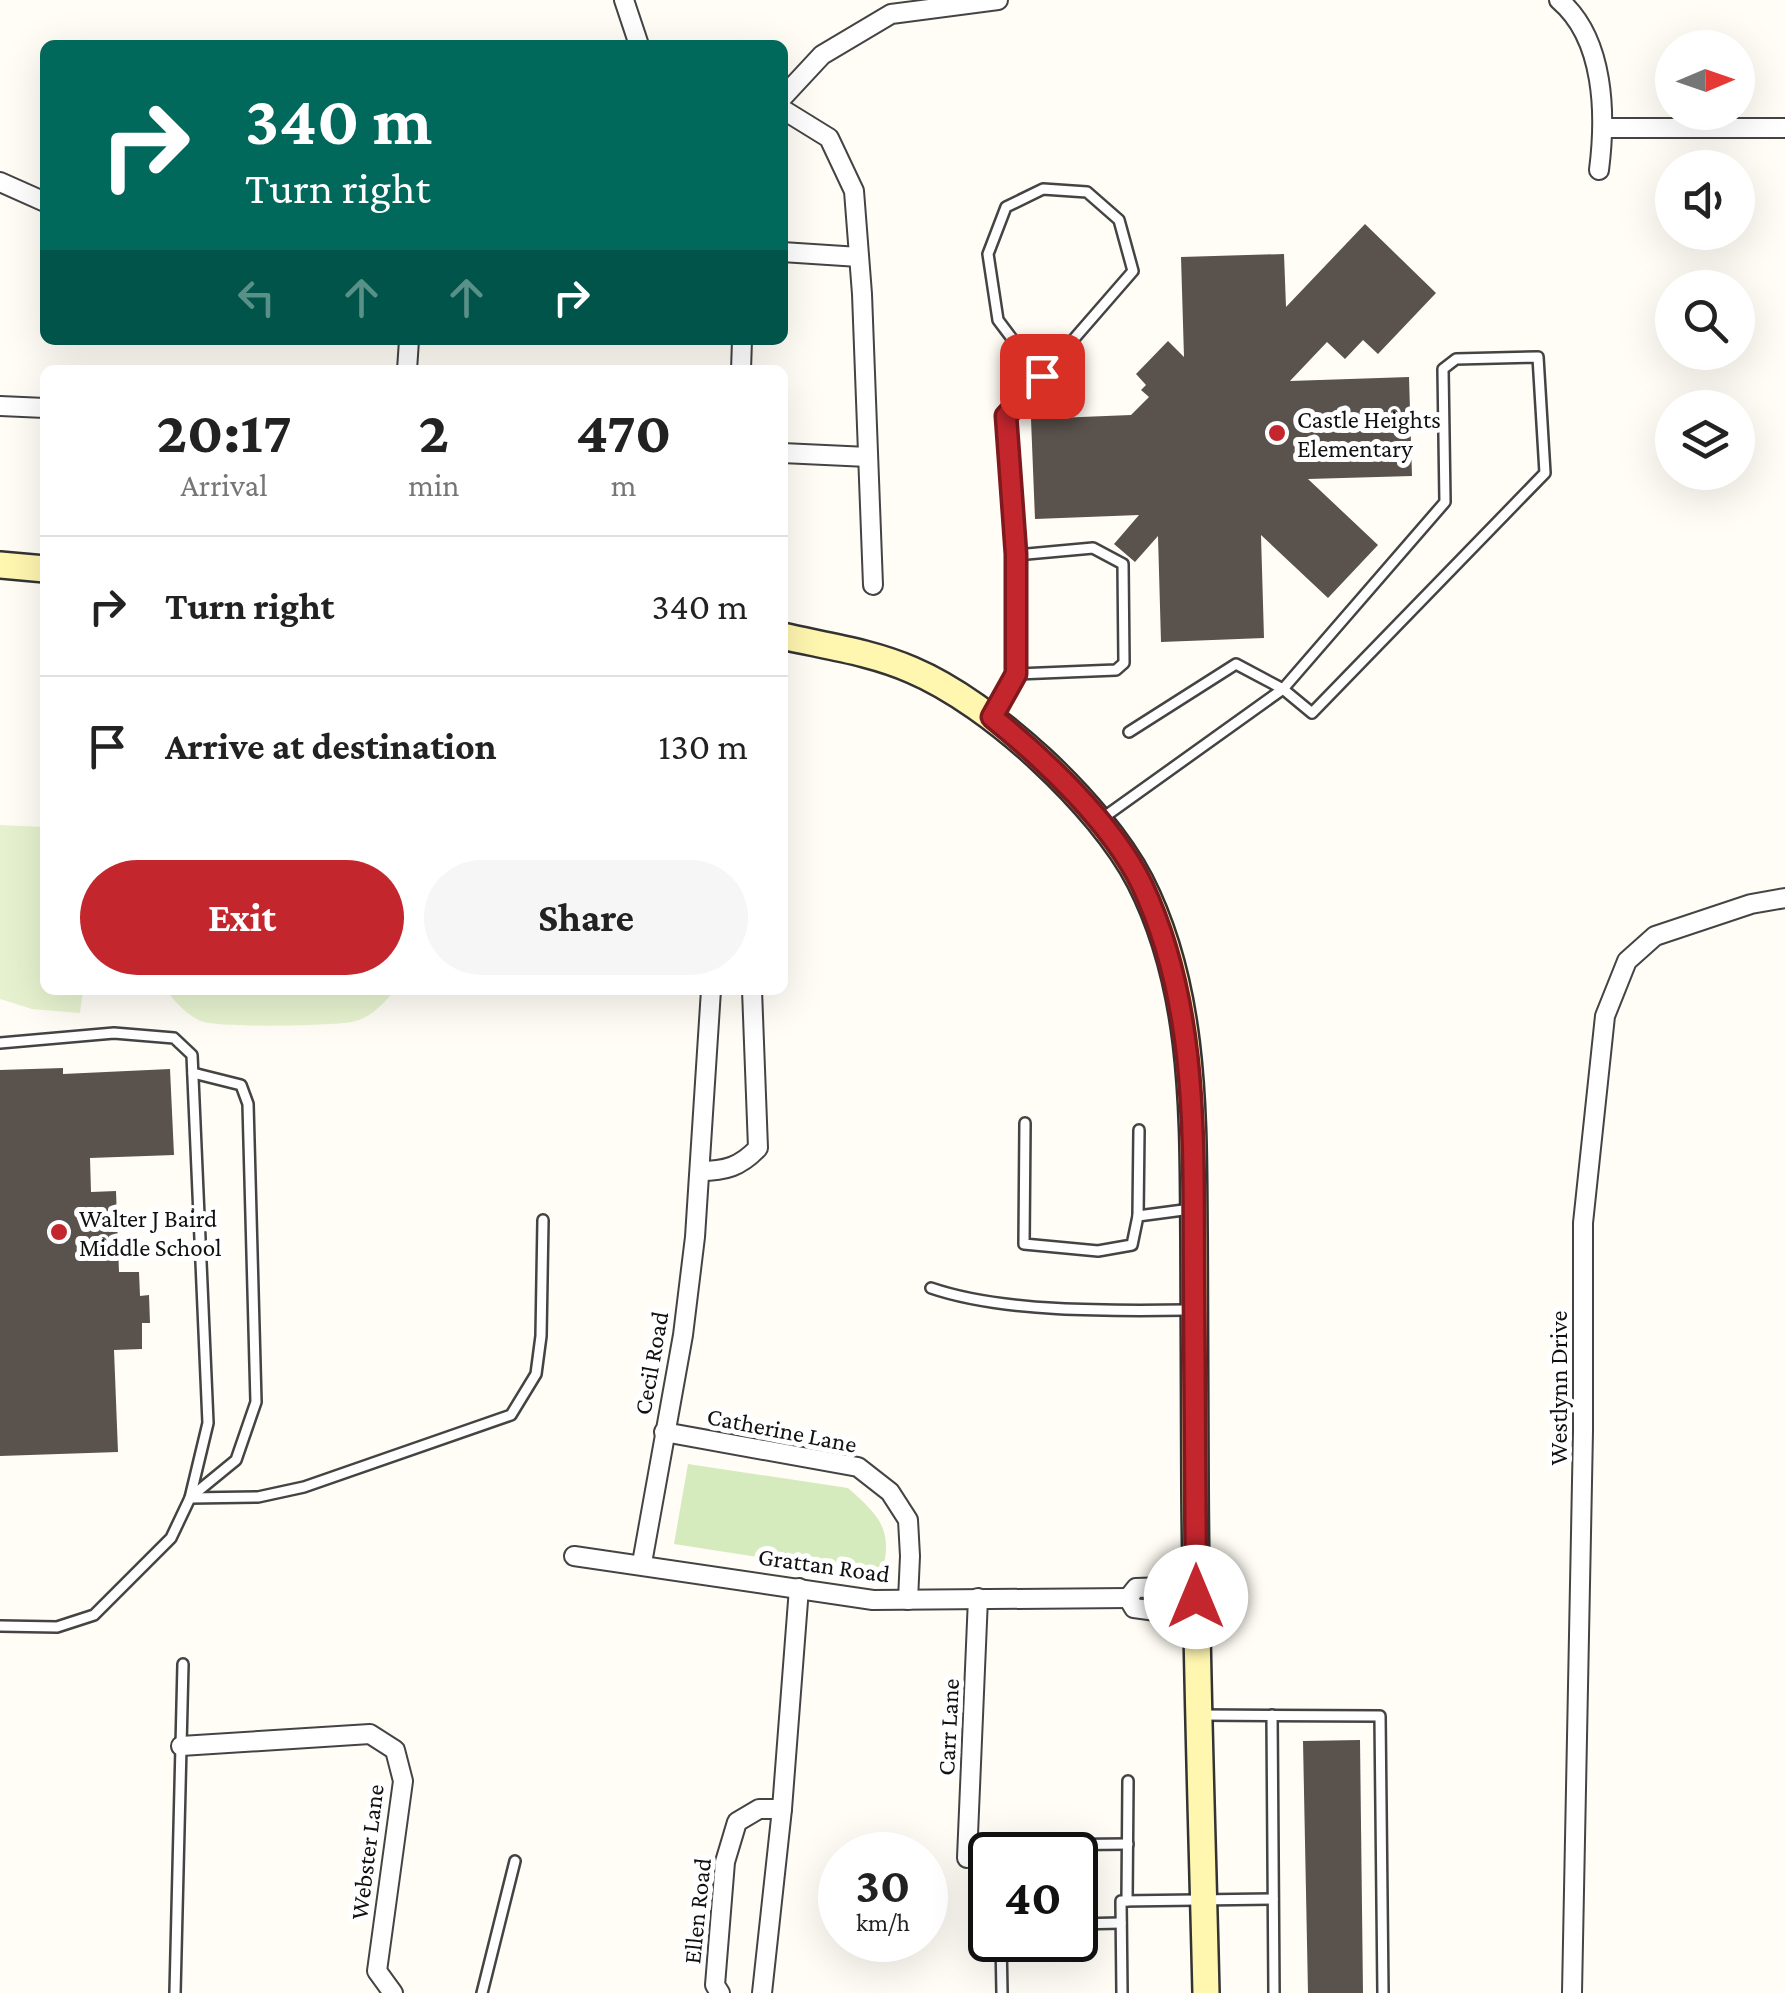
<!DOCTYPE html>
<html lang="en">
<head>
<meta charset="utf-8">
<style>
	:root { --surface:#fff; --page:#f6f6f6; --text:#222; --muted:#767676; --line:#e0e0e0; --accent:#c4262e }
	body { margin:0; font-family:"Crimson Pro",serif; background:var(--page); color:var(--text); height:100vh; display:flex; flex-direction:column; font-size:38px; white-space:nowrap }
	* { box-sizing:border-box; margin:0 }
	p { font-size:32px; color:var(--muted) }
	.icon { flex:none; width:55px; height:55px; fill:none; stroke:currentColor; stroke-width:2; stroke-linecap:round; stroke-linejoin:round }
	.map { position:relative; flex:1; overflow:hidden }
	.details { position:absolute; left:40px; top:365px; width:748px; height:630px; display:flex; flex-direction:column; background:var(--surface); border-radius:15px; box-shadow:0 10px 40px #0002 }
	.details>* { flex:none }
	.top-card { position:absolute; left:40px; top:40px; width:748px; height:305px; border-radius:15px; box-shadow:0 10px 40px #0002; background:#00695c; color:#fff; overflow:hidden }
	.needle { width:65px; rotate:88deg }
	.tools { position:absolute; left:1655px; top:30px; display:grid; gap:20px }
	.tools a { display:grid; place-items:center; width:100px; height:100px; border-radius:50%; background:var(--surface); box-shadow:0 10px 40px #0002; font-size:50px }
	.speed { position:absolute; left:818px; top:1832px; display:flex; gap:20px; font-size:50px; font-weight:700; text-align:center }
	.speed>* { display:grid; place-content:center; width:130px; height:130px; border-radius:50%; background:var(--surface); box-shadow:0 10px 40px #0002; line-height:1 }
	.speed small { font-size:25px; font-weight:400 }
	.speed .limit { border:5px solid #111; border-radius:15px; background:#fff; color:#111 }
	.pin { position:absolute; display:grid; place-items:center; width:85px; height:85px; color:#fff; margin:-42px; border-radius:20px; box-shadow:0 5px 15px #0006 }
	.me { position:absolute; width:110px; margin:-55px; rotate:0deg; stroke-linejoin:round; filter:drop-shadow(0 0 8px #0008) }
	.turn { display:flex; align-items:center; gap:35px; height:210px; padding:0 40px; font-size:45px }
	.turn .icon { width:130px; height:130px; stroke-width:2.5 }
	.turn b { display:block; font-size:70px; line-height:85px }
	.lanes { display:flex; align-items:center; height:95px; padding:0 40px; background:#0003; justify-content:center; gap:50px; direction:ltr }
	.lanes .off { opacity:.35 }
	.eta { display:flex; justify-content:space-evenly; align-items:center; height:170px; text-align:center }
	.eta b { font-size:60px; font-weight:700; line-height:70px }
	.button { display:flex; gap:20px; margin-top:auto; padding:20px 40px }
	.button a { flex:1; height:115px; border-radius:60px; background:var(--accent); color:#fff; font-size:40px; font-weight:700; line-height:115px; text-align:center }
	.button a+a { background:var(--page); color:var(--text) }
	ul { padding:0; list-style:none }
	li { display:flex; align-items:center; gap:30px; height:140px; padding:0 40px; border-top:2px solid var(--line) }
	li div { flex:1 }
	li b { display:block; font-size:38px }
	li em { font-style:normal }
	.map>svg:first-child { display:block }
	.green { fill:#d5ebbd }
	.pitch { fill:#e6f2cf }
	.building { fill:#5a524d }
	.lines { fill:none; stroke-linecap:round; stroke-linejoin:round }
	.lane-casing { stroke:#444; stroke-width:14 }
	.street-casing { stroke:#444; stroke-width:22 }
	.secondary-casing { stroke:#333; stroke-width:30 }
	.lane { stroke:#fff; stroke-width:9 }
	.street { stroke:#fff; stroke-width:18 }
	.secondary { stroke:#fff6b0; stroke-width:25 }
	.route-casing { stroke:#7f191e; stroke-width:25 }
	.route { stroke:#c4262e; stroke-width:18 }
	.poi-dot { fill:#c4262e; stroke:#fff; stroke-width:4 }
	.labels { text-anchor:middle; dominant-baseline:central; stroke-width:10; stroke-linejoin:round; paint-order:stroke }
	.poi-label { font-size:25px; fill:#111; stroke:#fff; text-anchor:start }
	.street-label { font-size:25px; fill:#111; stroke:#fff }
</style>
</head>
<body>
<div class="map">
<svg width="1785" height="1993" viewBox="0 0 1785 1993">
	<rect width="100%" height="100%" fill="#fffdf5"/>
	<!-- green -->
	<path class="green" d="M688,1464l160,24c33,29 46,43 33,88l-207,-32z"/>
	<!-- pitch -->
	<g class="pitch">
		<path d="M0,825l45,2v163h38l-3,23 -48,-4 -32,-10z"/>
		<path d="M166,990h229c-12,14 -25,29 -44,32 -20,4 -133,6 -150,-1 -13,-5 -27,-20 -35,-31z"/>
	</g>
	<!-- building -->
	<g class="building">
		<path d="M1365,224l71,69 -58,61 -15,-14 -18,19 -18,-17 -37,39 119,-4 3,99 -104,3 70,66 -50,53 -67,-63 3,103 -103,4 -3,-106 -23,26 -21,-18 25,-29 -104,4 -4,-100 100,-4 18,-18 -8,-7 5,-5 -10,-11 32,-33 16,16 -3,-100 103,-3 2,53z"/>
		<path d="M63,1068v6l107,-5 4,86 -84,3 1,34 25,-1 3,81h20l1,24 9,-1 1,28h-8v26l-28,1 4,102 -118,4v-386z"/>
		<path d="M1360,1740l3,253h-55l-5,-252z"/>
	</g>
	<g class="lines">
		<!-- lane casing -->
		<g class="lane-casing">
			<g id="lane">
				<path d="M1016,555l-9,-139 126,-145 -14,-51 -32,-28 -44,-3 -37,18 -18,47 10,66 43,57"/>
				<path d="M993,715l24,-41 99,-4 8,-7 -1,-99 -30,-16 -77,7 1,119"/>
				<path d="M1100,820l183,-131 162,-187 -2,-133 13,-10 82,-2 7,116 -233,240 -29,-24 -47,-25 -107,68"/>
				<path d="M0,1043l114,-10 60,5 18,17 16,368 -18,75 -19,40 -77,77 -37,12 -57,-1"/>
				<path d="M1025,1123l-1,121 74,7 34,-6 6,-29 53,-7"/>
				<path d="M1138,1216l1,-86"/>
				<path d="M931,1288c73,25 183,23 261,22"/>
				<path d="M192,1496l44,-36 20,-58 -8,-298 -7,-19 -48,-12"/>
				<path d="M190,1498l68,-1 46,-10 207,-72 25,-41 5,-38 2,-116"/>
				<path d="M1201,1715l179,1 3,277"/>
				<path d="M1272,1715l2,278"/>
				<path d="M1032,1845l96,-1"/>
				<path d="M1127,1901l1,-120"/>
				<path d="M1075,1924l46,-1"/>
				<path d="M1001,1940l1,53"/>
				<path d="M175,1993l8,-329"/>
				<path d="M482,1993l33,-132"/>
				<path d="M1122,1993l-1,-92 152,-2"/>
			</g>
		</g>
		<!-- street casing -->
		<g class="street-casing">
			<g id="street">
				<path d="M624,0l15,45"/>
				<path d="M1559,0c46,39 47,115 40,170"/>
				<path d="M782,98l40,-43 69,-41 107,-14"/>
				<path d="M782,109l47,29 25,53 8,103 11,291"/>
				<path d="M1604,128h181"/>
				<path d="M0,182l45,20"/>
				<path d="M782,252l77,5"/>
				<path d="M407,370l2,-30"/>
				<path d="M741,370l1,-30"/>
				<path d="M0,406l45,2"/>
				<path d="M782,453l86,4"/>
				<path d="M700,1171c25,0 40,-4 58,-23l-6,-158"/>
				<path d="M664,1432l194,35 32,25 18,28 2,36 -2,44"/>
				<path d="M574,1556l299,44 255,-2"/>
				<path d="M642,1563l41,-228 12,-98 16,-247"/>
				<path d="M1128,1598l6,10 22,3 40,-2"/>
				<path d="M1128,1598l8,-10 59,-2"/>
				<path d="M181,1746l189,-12 25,16 8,31 -26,190 16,22"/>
				<path d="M967,1858l11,-260"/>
				<path d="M720,1993l-5,-8 10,-123 12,-40 22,-13h23"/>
				<path d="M762,1993l20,-184 17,-221"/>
				<path d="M1572,1993l11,-562v-208l22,-207 22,-55 28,-25 96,-32 34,-6"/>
			</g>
		</g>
		<!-- secondary casing -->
		<g class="secondary-casing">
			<g id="secondary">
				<path d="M0,565l45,4"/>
				<path d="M782,636c44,10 89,16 130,34 80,34 188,134 228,211 56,109 53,236 54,355 1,84 1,168 1,253 1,168 7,336 11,504"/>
			</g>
		</g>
		<!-- lane -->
		<use href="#lane" class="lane"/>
		<!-- street -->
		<use href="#street" class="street"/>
		<!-- secondary -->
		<use href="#secondary" class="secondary"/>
	</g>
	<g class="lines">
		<!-- route casing -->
		<g class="route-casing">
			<path id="route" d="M1042,376l-36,40 10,138v120l-24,43c53,43 120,106 150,168 58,124 51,261 52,394 1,106 2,212 2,318"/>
		</g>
		<!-- route -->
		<use href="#route" class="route"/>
	</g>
	<!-- markers -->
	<g class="poi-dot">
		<circle cx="1277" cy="433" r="10"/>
		<circle cx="59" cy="1232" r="10"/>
	</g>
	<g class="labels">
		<!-- poi labels -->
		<g class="poi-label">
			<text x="1297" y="419">Castle Heights<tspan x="1297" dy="29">Elementary</tspan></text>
			<text x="79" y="1218">Walter J Baird<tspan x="79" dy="29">Middle School</tspan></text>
		</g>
		<!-- street labels -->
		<g class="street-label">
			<text transform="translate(651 1363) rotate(-80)">Cecil Road</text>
			<text transform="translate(1558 1388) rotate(-90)">Westlynn Drive</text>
			<text transform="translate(782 1430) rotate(11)">Catherine Lane</text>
			<text transform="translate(824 1565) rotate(8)">Grattan Road</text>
			<text transform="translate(948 1727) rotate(-87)">Carr Lane</text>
			<text transform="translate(367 1852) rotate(-83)">Webster Lane</text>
			<text transform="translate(697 1911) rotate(-84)">Ellen Road</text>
		</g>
	</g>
</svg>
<div class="tools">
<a><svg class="needle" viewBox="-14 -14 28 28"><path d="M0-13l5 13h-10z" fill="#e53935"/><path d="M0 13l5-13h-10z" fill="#767676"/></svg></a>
<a><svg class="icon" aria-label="sound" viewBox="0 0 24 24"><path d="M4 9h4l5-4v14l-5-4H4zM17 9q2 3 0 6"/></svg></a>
<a><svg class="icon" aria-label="search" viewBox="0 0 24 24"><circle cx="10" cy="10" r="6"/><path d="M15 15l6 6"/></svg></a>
<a><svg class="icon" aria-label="layers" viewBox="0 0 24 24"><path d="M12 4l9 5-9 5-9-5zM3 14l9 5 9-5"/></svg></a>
</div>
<div class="speed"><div>30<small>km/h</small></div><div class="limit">40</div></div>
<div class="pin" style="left:1042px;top:376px;background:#d93025"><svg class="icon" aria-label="arrive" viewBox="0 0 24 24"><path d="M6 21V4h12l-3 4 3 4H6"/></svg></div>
<svg class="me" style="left:1196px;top:1597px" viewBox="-20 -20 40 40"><circle r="19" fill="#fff"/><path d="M0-13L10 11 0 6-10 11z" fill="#c4262e"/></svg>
<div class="top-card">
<div class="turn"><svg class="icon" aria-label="right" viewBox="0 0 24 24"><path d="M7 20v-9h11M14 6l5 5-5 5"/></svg><div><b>340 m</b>Turn right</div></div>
<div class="lanes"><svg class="icon off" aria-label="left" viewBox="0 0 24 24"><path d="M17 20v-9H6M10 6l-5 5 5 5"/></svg><svg class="icon off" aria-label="ahead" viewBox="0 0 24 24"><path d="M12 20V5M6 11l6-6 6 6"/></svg><svg class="icon off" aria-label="ahead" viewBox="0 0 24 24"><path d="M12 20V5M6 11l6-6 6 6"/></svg><svg class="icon" aria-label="right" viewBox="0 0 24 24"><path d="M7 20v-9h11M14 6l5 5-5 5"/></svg></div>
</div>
<section class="details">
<div class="eta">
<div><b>20:17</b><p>Arrival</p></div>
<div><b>2</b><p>min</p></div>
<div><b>470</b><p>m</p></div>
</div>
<ul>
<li><svg class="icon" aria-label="right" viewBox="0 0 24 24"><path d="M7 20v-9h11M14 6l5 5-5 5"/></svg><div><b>Turn right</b></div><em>340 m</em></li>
<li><svg class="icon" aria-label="arrive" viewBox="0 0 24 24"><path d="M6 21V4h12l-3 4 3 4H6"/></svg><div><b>Arrive at destination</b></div><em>130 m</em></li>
</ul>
<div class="button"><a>Exit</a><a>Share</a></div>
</section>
</div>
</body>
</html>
